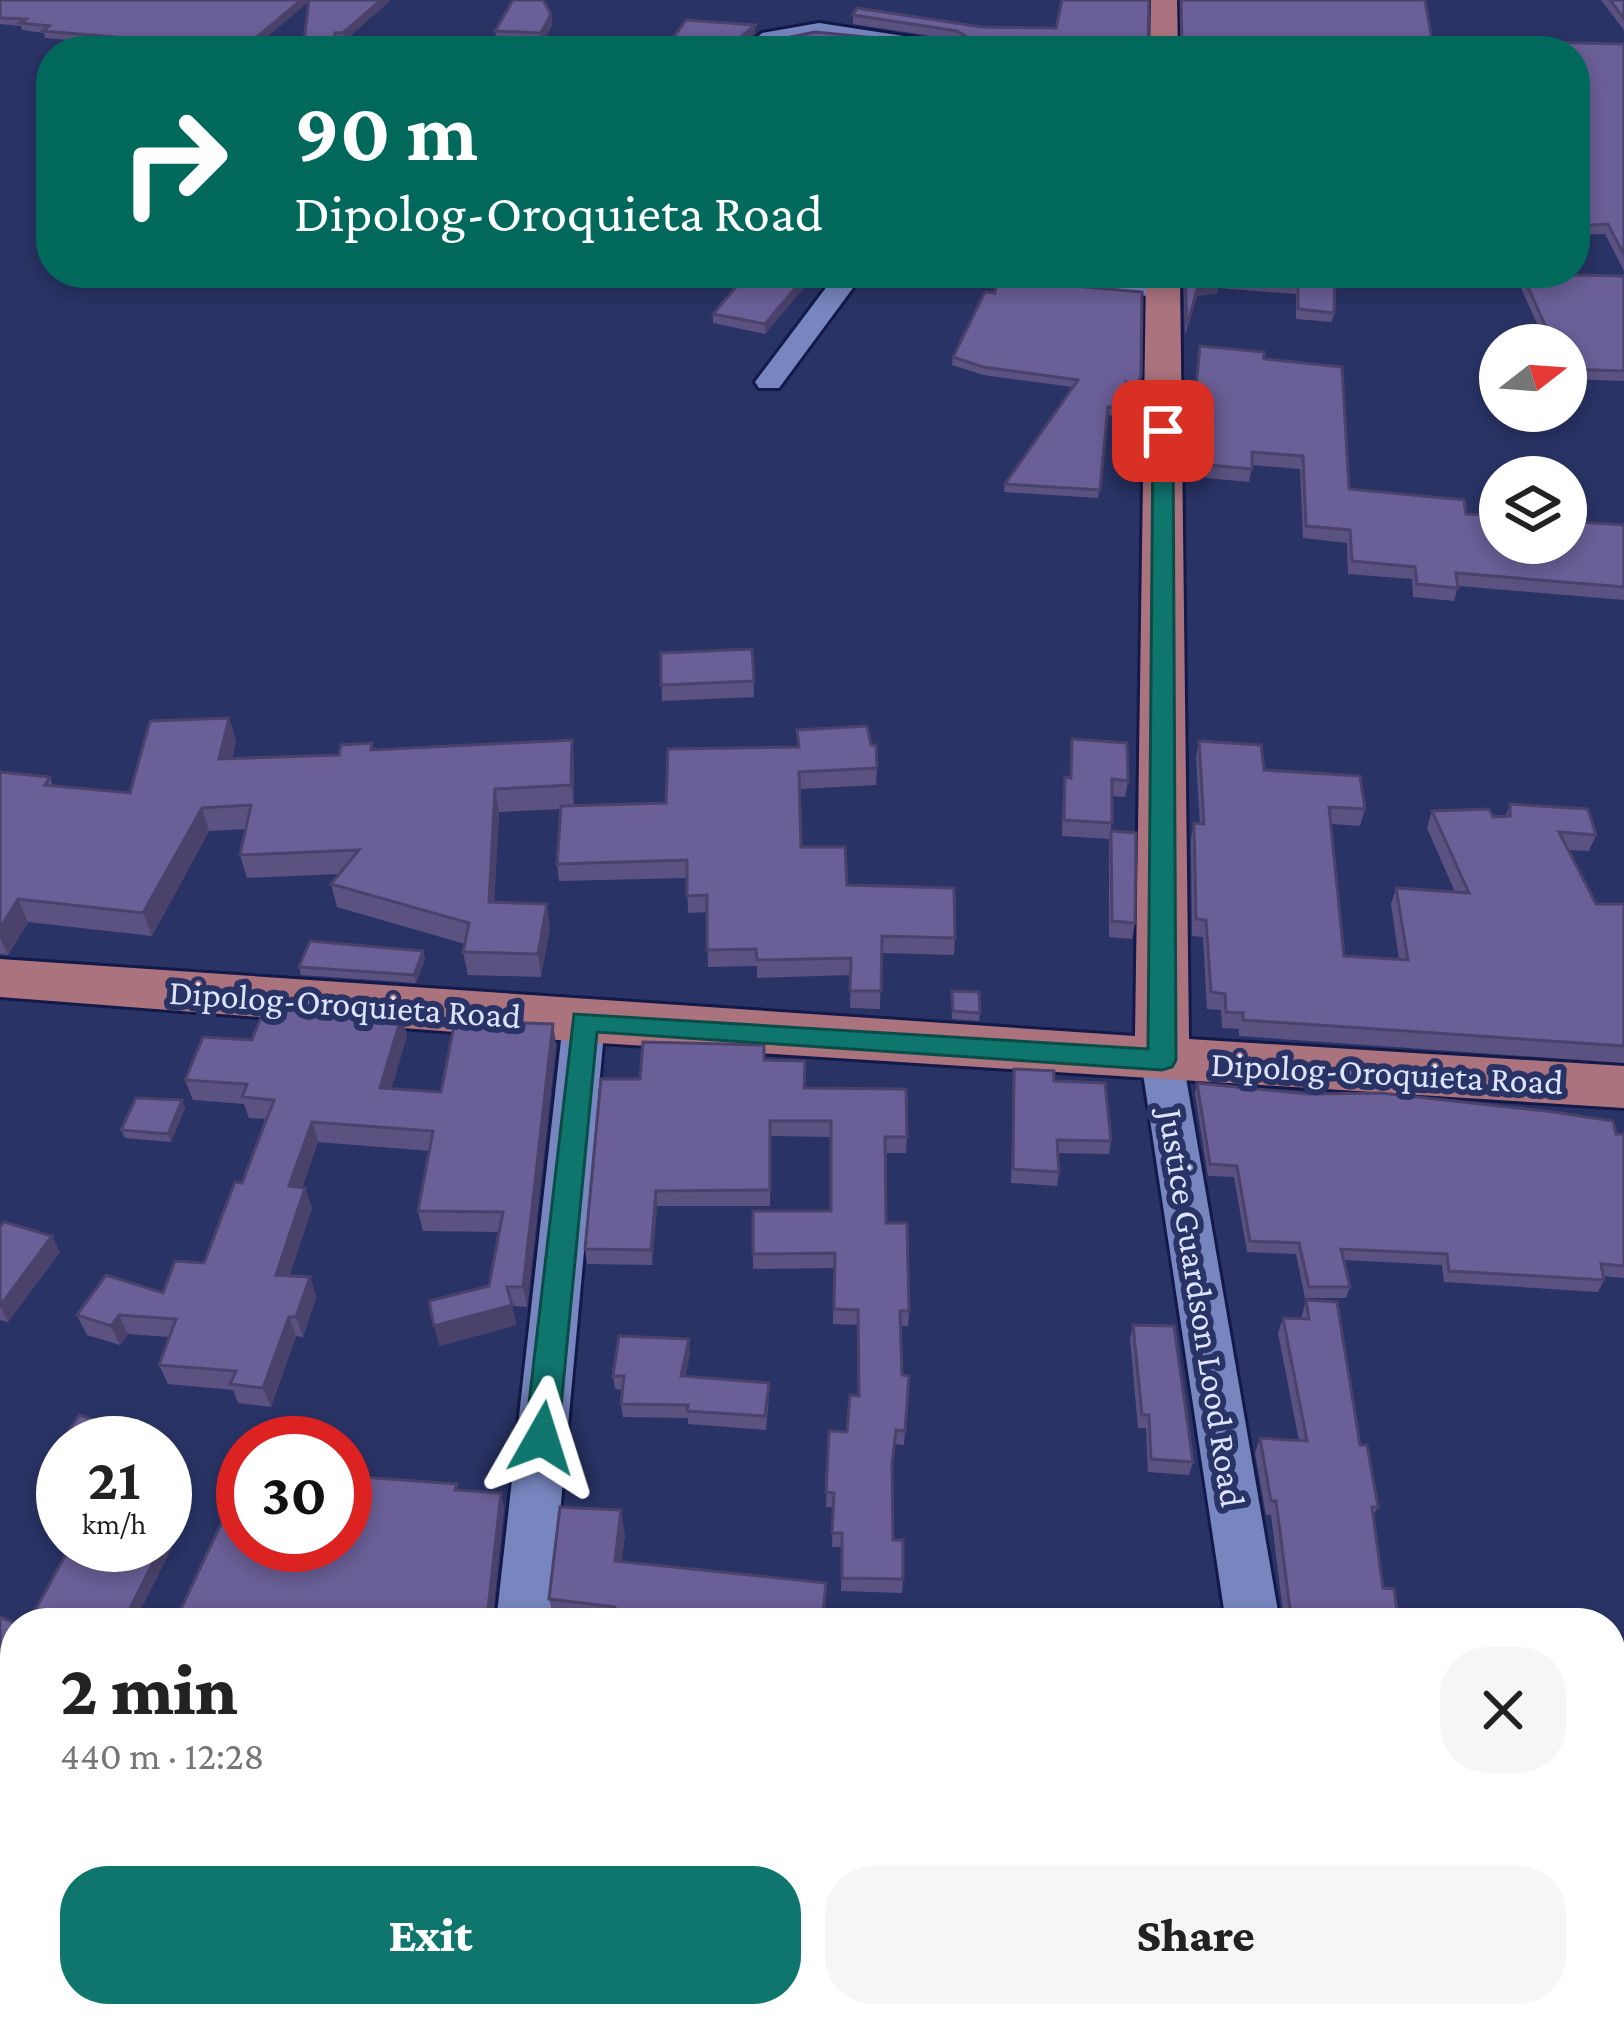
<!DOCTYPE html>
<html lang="en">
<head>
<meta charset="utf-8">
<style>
	:root { --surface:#fff; --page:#f6f6f6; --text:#222; --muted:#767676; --accent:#0f766e }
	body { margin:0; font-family:"Crimson Pro",serif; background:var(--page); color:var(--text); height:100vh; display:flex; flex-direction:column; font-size:45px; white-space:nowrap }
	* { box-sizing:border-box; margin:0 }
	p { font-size:39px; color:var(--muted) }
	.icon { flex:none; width:66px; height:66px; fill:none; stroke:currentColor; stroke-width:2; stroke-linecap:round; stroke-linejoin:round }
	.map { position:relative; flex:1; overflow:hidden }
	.panel { position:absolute; left:0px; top:1608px; width:1626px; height:420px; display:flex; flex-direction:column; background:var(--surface); border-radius:48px 48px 0 0; box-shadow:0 6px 18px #0003 }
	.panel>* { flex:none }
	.banner { position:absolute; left:36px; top:36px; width:1554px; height:252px; border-radius:48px; box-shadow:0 6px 18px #0003; background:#00695c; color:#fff; overflow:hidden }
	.needle { width:78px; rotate:73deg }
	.tools { position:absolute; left:1479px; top:324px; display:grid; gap:24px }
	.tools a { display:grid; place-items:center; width:108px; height:108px; border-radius:50%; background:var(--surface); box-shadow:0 6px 18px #0003; font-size:60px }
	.speed { position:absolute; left:36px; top:1416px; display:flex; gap:24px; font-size:60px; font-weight:700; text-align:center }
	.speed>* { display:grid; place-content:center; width:156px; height:156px; border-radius:50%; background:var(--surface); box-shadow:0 6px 18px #0003; line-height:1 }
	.speed small { font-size:30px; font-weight:400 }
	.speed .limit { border:18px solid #d22; background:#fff; color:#111 }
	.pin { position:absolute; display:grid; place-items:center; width:102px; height:102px; color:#fff; margin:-51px; border-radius:24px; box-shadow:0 6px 18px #0006 }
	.me { position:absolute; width:132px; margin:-66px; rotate:6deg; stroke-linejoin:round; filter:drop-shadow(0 0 9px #0008) }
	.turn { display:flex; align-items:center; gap:42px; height:252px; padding:0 60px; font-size:54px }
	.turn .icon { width:156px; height:156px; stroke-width:2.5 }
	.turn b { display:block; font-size:84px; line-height:102px }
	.round { display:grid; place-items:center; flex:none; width:126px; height:126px; border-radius:48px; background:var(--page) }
	.head { display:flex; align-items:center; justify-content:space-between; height:204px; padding:0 60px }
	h1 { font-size:72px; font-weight:800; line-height:90px }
	.primary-button { display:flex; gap:24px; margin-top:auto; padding:24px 60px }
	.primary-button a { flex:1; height:138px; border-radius:48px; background:var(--accent); color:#fff; font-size:48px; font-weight:800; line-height:138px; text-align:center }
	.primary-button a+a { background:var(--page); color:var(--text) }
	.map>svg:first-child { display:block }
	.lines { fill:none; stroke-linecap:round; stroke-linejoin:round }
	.minor-casing { stroke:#131948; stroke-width:6 }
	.major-casing { stroke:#131948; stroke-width:6 }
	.minor { fill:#7786bf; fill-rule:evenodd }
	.major { fill:#ab737e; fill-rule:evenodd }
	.wall { fill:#5b5282 }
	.shaded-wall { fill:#4a426a }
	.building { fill:#6a5f97; stroke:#4a426a; stroke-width:3 }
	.route { fill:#0f766e; stroke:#0a4d48; stroke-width:3 }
	.labels { text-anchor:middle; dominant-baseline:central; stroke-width:12; stroke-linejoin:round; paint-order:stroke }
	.street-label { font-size:36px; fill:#dde5fe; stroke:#293365 }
</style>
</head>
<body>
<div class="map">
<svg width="1624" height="2028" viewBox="0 0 1624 2028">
	<rect width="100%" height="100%" fill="#293365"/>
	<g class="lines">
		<!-- minor casing -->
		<g class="minor-casing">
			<g id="minor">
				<path d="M819,23l137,21 11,7c-51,0 -101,-16 -152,-15 -28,1 -46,15 -73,15l20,-18z"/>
				<path d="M837,273h27l-85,115h-20l-4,-6z"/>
				<path d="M1015,273c35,0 137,-6 161,17l-13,8 -135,-17z"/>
				<path d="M584,1007l15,4 6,11 -55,601h-54l67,-601 6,-11z"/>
				<path d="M1162,1044l15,5 6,11 97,563h-54l-85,-563 6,-11z"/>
				<path d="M452,2013h62v15h-64z"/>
				<path d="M1285,2013h62l4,15h-64z"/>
			</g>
		</g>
		<!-- major casing -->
		<g class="major-casing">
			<g id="major">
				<path d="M1151,0h26l1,51h-28z"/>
				<path d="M1146,273h34l9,766 435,27v42l-1040,-66 -584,-45v-38l1135,77z"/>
			</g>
		</g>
		<!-- minor -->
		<use href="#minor" class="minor"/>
		<!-- major -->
		<use href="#major" class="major"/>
	</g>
	<!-- wall -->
	<g class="wall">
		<path d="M0,0h391l-47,41 -7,1 -1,9h-33l6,-50 -59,50h-50l-155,-13 -1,-5 -22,-3 -1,-4 -21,-2z"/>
		<path d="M1180,0h245l9,51h-770l91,-26v8l-13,14 226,-1 -11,-6 -104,-16v-9l129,12 166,19h33z"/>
		<path d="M1601,0h23v30z"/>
		<path d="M551,14l1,11 -10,19 -45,-2 -2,-11z"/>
		<path d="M1486,41l138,3v227l-19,-37 -30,1v-184h-90z"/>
		<path d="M735,273h81l-51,61 -52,-11v-9l33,-38z"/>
		<path d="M1183,273h152l-1,40 -2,9 -36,-3v-25l-78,-6 -1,5 -20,3 -12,39z"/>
		<path d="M1522,274l102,2v105l-58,-2v-34h-19l-28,-61z"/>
		<path d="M1200,346l64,13 85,130 117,25 158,11v75l-166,-14 -4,15 -41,-4 -1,-18 -64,-5 -1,-31 -44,-5 -3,-69 -48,-4 -3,17 -43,-4 1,-14 -7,-1 3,-64 -9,-1z"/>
		<path d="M953,357l187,26 -3,9 -12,-2 -8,26 -9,-1 -10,83 -94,-6 1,-8 68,-97 -90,-12 -31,-10z"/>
		<path d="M752,649l2,48 -92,4 -1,-48z"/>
		<path d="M229,718l7,23 -4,18 107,-4 33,-12 2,7 198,-10 2,23v42l92,-2 131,-56v-17l80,38 -1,17 -76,4 1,58 46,38 108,53 -1,17 -73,-2 -1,56 -30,-1 1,-33 -94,3v-12l-49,1 -1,-55 -19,1 -1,-35 -128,3 -2,-17 4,-55 -62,3 -5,90 56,25 -9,50 -73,-2 -5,-23 2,-8 -128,-37 -6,-23 9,-10 -93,4 -7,-23 6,-26 -37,2 -57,105 -124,-14 -20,33 -8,-1v-182l50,5 3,9 77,7z"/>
		<path d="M1072,739l56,42 -3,16 -13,-1 -1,35 24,92 -3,16 -23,-2v-98l-47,-3 1,-43 2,-16 5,1z"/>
		<path d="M1199,741l65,29 101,39 -5,17 -29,-2 13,132 55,3 -8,-55 5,-16 59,4 -28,-64 5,-17 74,5 4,-12 86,31 -7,16 -21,-1 28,54h28v159l-385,-27v-7l-17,-1 -1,-18 -14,-1 -4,-72 -11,-1 -1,-96 3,-17 6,1 -4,-67z"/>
		<path d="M425,959l-9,24 -115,-8 -2,-8z"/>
		<path d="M952,991l28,22 -1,8 -27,-2z"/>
		<path d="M402,1015l5,21 -16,53 50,3 115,-48 -29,263 -15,-1 4,19 -77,21 50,-60 10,-54 -76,-1 -5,-20 12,-60 -112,-9 -16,45 10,21 -23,68 21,1 6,20 -13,40 -7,-1 -25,71 -33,-4 -5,-13 -65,-6 -9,-19 10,-28 -41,-3 -8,11 -33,-10 -10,-20 86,-22 41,-30 38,-80 24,-64 -17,-1 -5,-14 -51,-4 -8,-20 67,-40z"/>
		<path d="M764,1060l41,28 102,49 -1,16h-21l1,70 23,88 -1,15h-7l1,49 7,1 -5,69 -9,-1 -3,25 1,71 10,39 -1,14 -61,-2 1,-44h-10l1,-40h-7l3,-76 18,1 11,-36v-71l-25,-1 1,-56 -81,1v-15l78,-43v-74l-60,-1 -1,70h-113l-5,59 -65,-1 -2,-15 55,-170z"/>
		<path d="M1014,1069l40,12 57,60 -2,13 -51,-1 1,19 -2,14 -46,-3z"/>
		<path d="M1197,1083l427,51v144l-21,-2 1,4 -6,12 -154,-10 -2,-17 -98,-5 6,27 -4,11h-41l-9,-44 -49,-2 -13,-75 -26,-1 -13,-82z"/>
		<path d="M182,1100l3,8 -14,34 -46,-4 -4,-8z"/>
		<path d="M0,1227l60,25 -52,70 -8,-2z"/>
		<path d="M1306,1300l54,145 18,62 -5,9 10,72 16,35h-124l3,-9 5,-2 -12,-97h-5l-11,-62 5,-15 39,3 -21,-108 5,-15 18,1z"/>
		<path d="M1133,1325l60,137 -4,13 -41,-3 -2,-44h-8l-8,-90z"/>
		<path d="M690,1353l-5,24 84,19 -3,34 -78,-6v-6l-65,-1 -2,-13 1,-14 -7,-1 -2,-13z"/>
		<path d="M79,1415l26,8 6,11 -3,5 14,4h-59v24l-4,-1 -6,-11z"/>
		<path d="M458,1490l43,3 3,15 -11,105 3,10h-314l-4,-8 65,-70 105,-13z"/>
		<path d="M625,1535l-4,27 205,21 -2,40h-269l-6,-24z"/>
		<path d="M0,1617l15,6v88l-15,-5z"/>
		<path d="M1624,1927v101h-56l-104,-13 2,13h-111l-3,-15h259z"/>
		<path d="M1167,2013h110l2,15h-110z"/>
	</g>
	<!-- shaded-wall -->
	<g class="shaded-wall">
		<path d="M301,0h10l-61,51h-5l-1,-3z"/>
		<path d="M381,0h10l-47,41 -1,-8z"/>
		<path d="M551,14l1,11 -10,19 -1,-11z"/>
		<path d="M755,25v8l-16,15v-9z"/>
		<path d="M808,273h8l-51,61v-10z"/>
		<path d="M1219,283l-2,10 -20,3 -12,39 13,-49z"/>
		<path d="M229,718l7,23 -10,41 -7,-23z"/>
		<path d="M572,740l2,23v45l-3,-23z"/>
		<path d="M495,789l4,23 -6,113 -4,-23z"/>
		<path d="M202,808l7,23 -57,105 -9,-23z"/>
		<path d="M18,899l10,23 -20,33 -8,-18v-9z"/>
		<path d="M547,904l3,23 -9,50 -3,-23z"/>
		<path d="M423,951l2,8 -9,24 -2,-8z"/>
		<path d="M402,1015l5,21 -22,73 -5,-21z"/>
		<path d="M553,1024l3,20 -29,263 -4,-20z"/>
		<path d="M182,1100l3,8 -14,34 -3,-8z"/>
		<path d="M312,1122l6,20 -22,65 -7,-21z"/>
		<path d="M305,1188l7,20 -29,87 -7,-20z"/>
		<path d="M656,1191l1,15 -5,59 -1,-15z"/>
		<path d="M52,1236l8,16 -52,70 -8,-16z"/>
		<path d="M310,1277l6,20 -13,40 -7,-20z"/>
		<path d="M512,1305l4,20 -77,21 -5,-20z"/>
		<path d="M119,1315l9,19 -8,11 -9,-19z"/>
		<path d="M289,1317l7,19 -25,71 -8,-19z"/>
		<path d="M689,1339l1,14 -7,37 -2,-14z"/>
		<path d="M105,1423l6,11 -6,9 -8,-8z"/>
		<path d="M177,1493l5,10 -17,30v-20z"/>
		<path d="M501,1493l3,15 -12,114 -4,-13z"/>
		<path d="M621,1510l4,25 -6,50 -4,-24z"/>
		<path d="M166,1537l6,11 -38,75h-8l-2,-3 38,-75h3z"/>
		<path d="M15,1942v29l-15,38v-29z"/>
	</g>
	<!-- building -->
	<g class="building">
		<path d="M0,0h301l-57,48 -201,-17 6,-5 -29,-3 6,-4 -26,-1z"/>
		<path d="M309,0h72l-38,33h-8l-1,15 -31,1z"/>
		<path d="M513,0h30l8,14 -10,19 -46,-2z"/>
		<path d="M1062,0h87l-1,46h34l-1,-46h244l9,51h6h-776l22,-31 69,5 -16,14 3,8 73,-15 152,15 3,-8 -13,-8 -104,-16 4,-7 125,19 74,1z"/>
		<path d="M1610,0h14v19z"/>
		<path d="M1486,41l138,3v211l-16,-31 -33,2v-175h-87z"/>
		<path d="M748,273h60l-43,51 -52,-10z"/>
		<path d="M1185,273h150l-1,40 -36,-4v-25l-79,-6v5l-21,3 -11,40z"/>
		<path d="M1522,274l102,2v95l-58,-2v-24h-12z"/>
		<path d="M998,279l144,13 -1,83 -3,9 -12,-2 -8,26 -10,-1 -8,83 -95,-6 73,-104 -95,-13 -30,-10 32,-65 10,1z"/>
		<path d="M1200,346l64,6v7l78,8 7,122 115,11 2,14 34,2v27h66v-22l58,4v62l-168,-14 2,15 -41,-4 -2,-17 -63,-6 -2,-31 -44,-4 -3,-70 -51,-4v17l-44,-4 1,-14h-7l3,-64 -9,-1z"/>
		<path d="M752,649l2,32 -93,4v-32z"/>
		<path d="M229,718l-10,41 120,-4 2,-10 31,-2 -1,7 201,-10 -1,45 -76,4 -6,113 58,2 -9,50 -75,-2 6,-29 -138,-39 28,-34 -119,5 11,-50 -49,3 -59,105 -125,-14 -18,29v-156l50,5 -5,8 85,8 20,-72z"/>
		<path d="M867,726l4,19h5l1,23 -78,4 2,75h44l2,38 107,3 1,50 -73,-2 -1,55h-31l1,-33 -94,2 -1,-11 -49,1v-55l-20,1v-36l-130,4 4,-58 105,-3 2,-54 131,-2 -2,-17z"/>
		<path d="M1072,739l55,4 1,38 -16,-2v44l-48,-3 1,-43 6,1z"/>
		<path d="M1199,741l62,4 3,25 96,6 5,33 -36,-2 15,149 64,4 -12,-72 73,5 -37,-82 57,-2 4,8 17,-1v-12l78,5 8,26 -37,-3 37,72h28v142l-381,-26v-7l-17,-1 -1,-18 -14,-2 -5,-72 -10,-1 -2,-96 10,1z"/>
		<path d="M1111,831l25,2 -1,90 -23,-2z"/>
		<path d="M310,941l113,10 -9,24 -115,-8z"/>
		<path d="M952,991l27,1 1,21 -27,-2z"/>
		<path d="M267,1002l125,10 10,3 -22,73 61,4 14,-71 98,3 -30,263h-16l5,18 -78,21 -5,-25 60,-15 14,-74 -85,-1 15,-80 -121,-9 -23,64 16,2 -29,87 34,2 -14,40h-7l-26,71 -33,-4 6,-13 -77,-6 17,-46 -57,-4 -8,11 -34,-11 29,-40 57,18 12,-32 29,2 31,-81 7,1 32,-83 -32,-3 5,-13 -62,-4 18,-43 49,3z"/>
		<path d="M643,1042l121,3v15l41,1 -1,27 102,1 1,48h-22l1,86h21l2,88h-9l2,64 7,1 -4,55 -9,-1 -4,34 1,76h10v39l-61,-1v-45h-10l2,-40 -8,-1 3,-61 18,1 3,-37 9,1 -1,-86 -24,-1 1,-56 -82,1v-43h78v-90h-61v69l-114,1 -5,59 -66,-1 16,-170h39z"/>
		<path d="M1014,1069l40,2v10l51,2 6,58 -54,-1 2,32 -46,-3z"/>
		<path d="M1197,1083l111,11 73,-1 173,19 59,9 3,13h8v132l-23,-2 3,16 -155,-9 -2,-17 -106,-5 9,38h-41l-10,-44 -49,-2 -13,-75 -27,-2z"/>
		<path d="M136,1098l46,2 -14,34 -47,-4z"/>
		<path d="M4,1222l48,14 -52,70v-79z"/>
		<path d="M1306,1300l31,2 23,143h7l11,62h-6l11,81 11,1 5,34h-120l-1,-9 12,-5 -14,-108h-5l-11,-63 47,3 -24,-123 26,1z"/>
		<path d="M1133,1325l41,1 19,136 -42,-3 -2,-44h-7z"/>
		<path d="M619,1336l70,3 -8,37 88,7 -4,33 -78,-5 1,-6 -67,-1 3,-28h-11z"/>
		<path d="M79,1415l26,8 -8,12 25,8h-59v15l-10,-3z"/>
		<path d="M362,1477l95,7 -2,6 46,3 -13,116 6,5 -2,9h-280l-34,-8 63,-133h2v63h102v-13h3z"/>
		<path d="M165,1489l12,4 -12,20z"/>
		<path d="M560,1507l61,3 -6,51 211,22 -4,40h-210l3,-16 -66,-8z"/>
		<path d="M71,1545h91l-38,75 -9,-2 -3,5h-84z"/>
		<path d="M0,1617l15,6v81l-15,-5z"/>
		<path d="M15,1825v117l-15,38v-123z"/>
		<path d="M1611,1926l13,1v96l-87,-10h74z"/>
		<path d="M1176,2013h101l2,15h-101z"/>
		<path d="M1362,2013h102l2,15h-87l-22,-2 6,-9z"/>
	</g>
	<!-- route -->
	<path class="route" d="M1163,425l10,6 3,629 -4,7 -10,3 -565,-38 -39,406 -5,10 -11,5 -12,-5 -5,-10 49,-424 574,35 5,-618z"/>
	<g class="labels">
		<!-- street labels -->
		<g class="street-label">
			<text transform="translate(345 1004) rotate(4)">Dipolog-Oroquieta Road</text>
			<text transform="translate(1387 1073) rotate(3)">Dipolog-Oroquieta Road</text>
			<text transform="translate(1202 1308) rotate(81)">Justice Guardson Lood Road</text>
		</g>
	</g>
</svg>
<div class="tools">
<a><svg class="needle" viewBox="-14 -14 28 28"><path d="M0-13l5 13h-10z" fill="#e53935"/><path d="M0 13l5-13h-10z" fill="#767676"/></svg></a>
<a><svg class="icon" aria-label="layers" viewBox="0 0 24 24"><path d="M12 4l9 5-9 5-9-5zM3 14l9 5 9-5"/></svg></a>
</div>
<div class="speed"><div>21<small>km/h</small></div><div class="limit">30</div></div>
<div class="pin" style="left:1163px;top:431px;background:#d93025"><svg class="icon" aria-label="arrive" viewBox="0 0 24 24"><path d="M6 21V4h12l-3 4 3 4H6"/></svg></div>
<svg class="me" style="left:542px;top:1438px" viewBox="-20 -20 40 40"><path d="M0-17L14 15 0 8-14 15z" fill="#0f766e" stroke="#fff" stroke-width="4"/></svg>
<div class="banner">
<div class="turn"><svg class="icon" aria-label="right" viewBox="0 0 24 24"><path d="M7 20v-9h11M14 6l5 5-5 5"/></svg><div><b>90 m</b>Dipolog-Oroquieta Road</div></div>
</div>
<section class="panel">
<div class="head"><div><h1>2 min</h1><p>440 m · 12:28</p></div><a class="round"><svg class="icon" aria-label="close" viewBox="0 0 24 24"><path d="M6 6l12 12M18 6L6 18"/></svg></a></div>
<div class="primary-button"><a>Exit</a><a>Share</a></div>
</section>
</div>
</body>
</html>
